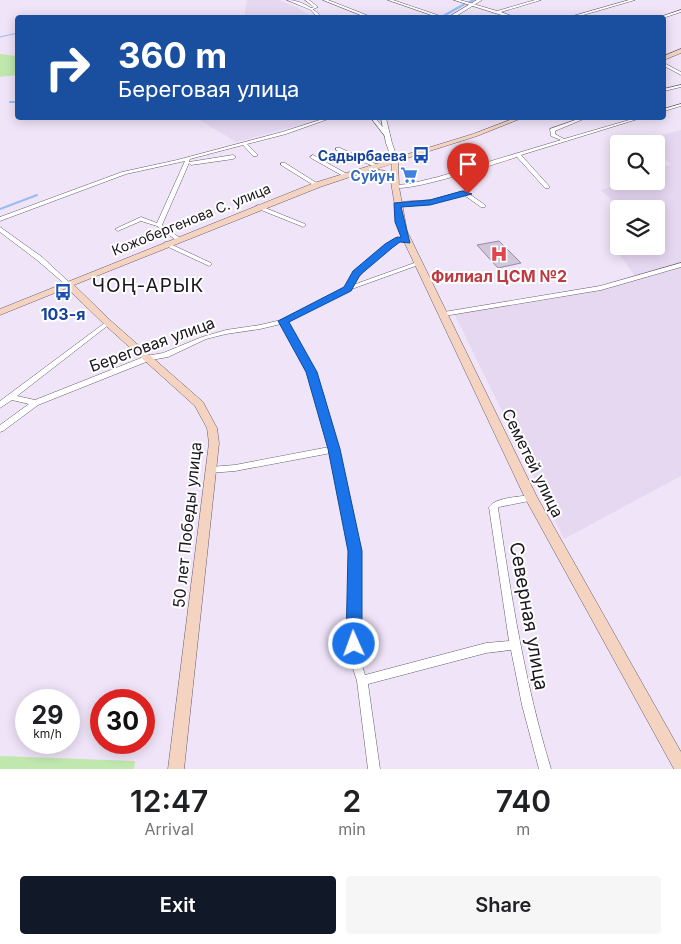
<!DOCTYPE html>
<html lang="en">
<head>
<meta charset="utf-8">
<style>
	:root { --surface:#fff; --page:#f6f6f6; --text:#202124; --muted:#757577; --accent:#111827 }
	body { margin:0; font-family:Inter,sans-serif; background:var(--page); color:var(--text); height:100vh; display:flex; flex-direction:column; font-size:19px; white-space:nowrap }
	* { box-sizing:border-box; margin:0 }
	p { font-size:16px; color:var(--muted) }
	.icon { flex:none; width:28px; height:28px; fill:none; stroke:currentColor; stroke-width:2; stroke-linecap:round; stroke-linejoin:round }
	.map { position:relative; height:769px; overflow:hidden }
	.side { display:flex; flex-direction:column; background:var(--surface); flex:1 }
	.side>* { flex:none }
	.top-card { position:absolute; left:15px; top:15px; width:651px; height:105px; border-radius:5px; box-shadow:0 2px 12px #0003; background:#1a4fa0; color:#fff; overflow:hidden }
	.controls { position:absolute; left:610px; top:135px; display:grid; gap:10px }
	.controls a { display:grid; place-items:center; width:55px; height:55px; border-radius:5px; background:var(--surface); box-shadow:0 2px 12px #0003; font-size:25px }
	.speed { position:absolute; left:15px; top:689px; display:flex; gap:10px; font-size:25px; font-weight:700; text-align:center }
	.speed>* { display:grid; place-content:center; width:65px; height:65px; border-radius:50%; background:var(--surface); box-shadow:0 2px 12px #0003; line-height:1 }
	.speed small { font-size:12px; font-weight:400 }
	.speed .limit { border:8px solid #d22; background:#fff; color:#111 }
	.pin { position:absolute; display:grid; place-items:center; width:42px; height:42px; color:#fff; margin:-51px -21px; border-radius:50% 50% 50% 0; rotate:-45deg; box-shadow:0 0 5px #0007 }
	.pin .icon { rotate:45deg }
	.me { position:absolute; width:55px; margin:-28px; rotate:358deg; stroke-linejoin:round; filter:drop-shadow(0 0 4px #0008) }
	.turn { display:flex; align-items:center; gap:18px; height:105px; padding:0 20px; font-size:22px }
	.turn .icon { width:65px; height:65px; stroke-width:2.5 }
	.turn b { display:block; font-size:35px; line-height:42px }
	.eta { display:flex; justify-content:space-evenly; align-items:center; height:85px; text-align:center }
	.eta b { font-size:30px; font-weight:600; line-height:35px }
	.action { display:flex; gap:10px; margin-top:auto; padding:10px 20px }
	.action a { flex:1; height:58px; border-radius:5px; background:var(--accent); color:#fff; font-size:20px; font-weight:600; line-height:58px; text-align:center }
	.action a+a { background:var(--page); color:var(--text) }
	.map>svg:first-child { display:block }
	.built { fill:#e7d8f2 }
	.green { fill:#c0e7ad }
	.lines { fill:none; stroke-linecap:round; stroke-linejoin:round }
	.stream-far1 { stroke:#99bbf5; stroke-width:1 }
	.stream { stroke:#99bbf5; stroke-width:2 }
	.canal { fill:#99bbf5; fill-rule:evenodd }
	.building { fill:#d2c7da; stroke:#968b9e }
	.minor-casing { stroke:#655b6c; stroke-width:1 }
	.tertiary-casing { stroke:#655b6c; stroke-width:1 }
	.secondary-casing { stroke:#655b6c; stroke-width:1 }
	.minor { fill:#fff; fill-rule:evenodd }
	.tertiary { fill:#fff; fill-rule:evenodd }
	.secondary { fill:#f4d4c1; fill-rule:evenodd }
	.route { fill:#1a73e8; stroke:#114b97 }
	.labels { text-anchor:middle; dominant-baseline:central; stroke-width:4; stroke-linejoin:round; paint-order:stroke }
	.far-transit-label { font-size:14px; font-weight:bold; fill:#164399; stroke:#fff; text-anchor:end }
	.far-shop-label { font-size:14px; font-weight:bold; fill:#366cbe; stroke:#fff; text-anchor:end }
	.far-street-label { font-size:14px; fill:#1a161d; stroke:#fff }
	.health-label { font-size:16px; font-weight:bold; fill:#be3a42; stroke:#fff }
	.transit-label { font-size:16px; font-weight:bold; fill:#164399; stroke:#fff }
	.street-label { font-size:16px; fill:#1a161d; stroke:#fff }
	.quarter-label { font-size:19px; letter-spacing:1px; fill:#1a161d; stroke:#fff }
	.near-street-label { font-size:19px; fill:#1a161d; stroke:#fff }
</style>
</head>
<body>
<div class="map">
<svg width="681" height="769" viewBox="0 0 681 769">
	<rect width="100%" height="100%" fill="#f0e4f8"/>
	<!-- built -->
	<g class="built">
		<path d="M247,0h32l17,7 17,10h-69z"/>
		<path d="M184,118h138l1,1 -87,23 -38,-23z"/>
		<path d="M681,130v346l-117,63 -111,-228 184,-32 -28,-39 10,-3v9h37v-37h-35l-20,-19 24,-9h31v-11l15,-6 -15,-12v-8h-11l-4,-3z"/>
	</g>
	<!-- green -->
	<g class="green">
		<path d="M0,54l17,2v19l-17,2z"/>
		<path d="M0,756l135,5 -1,8h-134z"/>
	</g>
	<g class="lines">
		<!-- stream-far1 -->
		<path class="stream-far1" d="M0,37l18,-4"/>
		<!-- stream -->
		<g class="stream">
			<path d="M10,102h8"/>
			<path d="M0,209l37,-14"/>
		</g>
		<!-- canal -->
		<g class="canal">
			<path d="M471,0h4l-6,4h-2v-2z"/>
			<path d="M464,3l3,1 -23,13 -3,-1z"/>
		</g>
	</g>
	<!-- building -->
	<path class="building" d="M499,241l22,22 -23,5 -21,-23z"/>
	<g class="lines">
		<!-- minor casing -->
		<g class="minor-casing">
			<g id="minor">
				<path d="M305,0h4l9,7 -7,3v-2l3,-1z"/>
				<path d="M323,0h5l46,18h-6z"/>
				<path d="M388,0h5l53,18h-6z"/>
				<path d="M454,0h6l37,11 38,-11h6l-40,12 16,6h-6z"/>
				<path d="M629,0h6l-62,18h-7z"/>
				<path d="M681,10v2l-18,6h-6z"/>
				<path d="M664,63l17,9v3l-17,-9z"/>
				<path d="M681,85v2l-17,4v-2z"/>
				<path d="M681,104v2l-17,5v-2z"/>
				<path d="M326,118h5l-45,16 -39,10 10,10v2h-4l-10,-11 -53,14 -1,3 44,-7 3,2 -3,2 -42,6 -2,-2 -27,62 18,13v2h-4l-19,-14 -16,-5 -21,9 -2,1 -3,-2 26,-12 16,6 28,-62 -59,13 -126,47v-4l122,-45 55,-12 105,-28z"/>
				<path d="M371,118h4l14,16v2h-4z"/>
				<path d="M581,118h5l-31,13v3l9,5 72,-21h5l-120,37 28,31v2h-4l-28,-31c-20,6 -111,37 -125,30l3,-2 14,-1 29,-7 123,-37 -10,-4 -1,-7z"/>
				<path d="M336,148h4l38,17 -5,1 -37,-16z"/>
				<path d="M313,155l34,19 1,1 -5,1 -32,-18 -1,-1z"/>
				<path d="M281,163h4l35,22 -5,1 -34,-21z"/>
				<path d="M465,191l20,14v2h-4l-17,-12 -34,9 -33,2 -3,-2 3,-2 33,-2z"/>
				<path d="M258,205l47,19 1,1 -3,2 -2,-1 -45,-18 -1,-1z"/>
				<path d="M0,227l42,30 28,26 1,1 -1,1h-4l-29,-25 -37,-28z"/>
				<path d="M398,237l11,3 1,1 -3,2 -8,-2c-17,12 -34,26 -46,44l64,-23h4v2l-72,26 -62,32 28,50 9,24 14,53 22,102 -2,79 2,29 5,16 121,-32 23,-2 -20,-134c7,-10 30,-10 42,-12l3,1 1,2 -1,2 -35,7 -1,1c13,88 27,176 53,261h-12l-17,-64 -11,-55 -25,3 -118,31 12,85h-12l-11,-88 -7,-22 -2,-29 2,-79 -19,-98 -96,18 -25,2 -3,-1 -1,-2 1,-2 3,-1 25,-2 94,-18 -13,-51 -9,-24 -26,-48 -21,5 -34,5 -20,5 -38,18 -17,3 -113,45 -35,26 -3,1v-7l29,-21 -17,-4 -12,8v-7l106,-79h4l1,1 -94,73 18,4 111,-44 17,-3 39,-16 24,-7 34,-5 21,-5 64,-32 10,-15 12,-13 21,-17z"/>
				<path d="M166,242l45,21 1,1 -3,2 -2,-1 -43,-20v-2z"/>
				<path d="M681,263v4l-80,23 -157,26 -3,-2 3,-2 156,-26z"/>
			</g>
		</g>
		<!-- tertiary casing -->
		<g class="tertiary-casing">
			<g id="tertiary">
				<path d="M287,0c14,0 26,8 36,18h-5l-7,-8z"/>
				<path d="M477,0h5l-29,18h-6z"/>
				<path d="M381,118h5l6,25 6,17 -1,1 -5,-1 -6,-17z"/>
			</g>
		</g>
		<!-- secondary casing -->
		<g class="secondary-casing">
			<g id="secondary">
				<path d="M681,49v4l-17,7v-4z"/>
				<path d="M515,118h7l-45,18 -79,25 1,26 8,44 130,266 144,255v17h-7l-149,-271 -126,-267 -8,-49 -10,-8 -13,-3 -48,16 -246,98 37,36 92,81 14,26 2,15 -35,326h-16l41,-326 -2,-15 -12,-22 -90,-81 -38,-37 -67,27v-6l314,-126 159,-49zM392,164v11l-7,-4 -9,-2z"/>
			</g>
		</g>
		<!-- minor -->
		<use href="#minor" class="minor"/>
		<!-- tertiary -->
		<use href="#tertiary" class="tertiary"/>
		<!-- secondary -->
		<use href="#secondary" class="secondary"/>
	</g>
	<!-- route -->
	<path class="route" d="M462,191l10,3 -42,11 -29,2 9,36 -10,-1 -8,6 -32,27 -9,16 -62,31 28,50 23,77 22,102v93l-3,5 -5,2 -6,-2 -2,-5 2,-93 -20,-102 -22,-77 -28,-51 66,-34 9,-16 32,-27 10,-6 6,-1 -6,-15 -1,-19 36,-3z"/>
	<!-- icons -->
	<defs>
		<g id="bus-bare" transform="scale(1.35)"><path d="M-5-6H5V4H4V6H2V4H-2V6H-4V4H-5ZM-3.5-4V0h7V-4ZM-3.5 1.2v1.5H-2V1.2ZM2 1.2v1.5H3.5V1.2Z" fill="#1a4fb4" stroke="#fff" stroke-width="2.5" paint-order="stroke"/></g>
		<g id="supermarket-bare" transform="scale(1.35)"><path d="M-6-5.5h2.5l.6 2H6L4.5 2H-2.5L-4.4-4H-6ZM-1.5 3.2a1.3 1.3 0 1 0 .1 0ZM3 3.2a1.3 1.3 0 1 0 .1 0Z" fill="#3f7fe0" stroke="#fff" stroke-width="2.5" paint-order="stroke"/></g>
		<g id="hospital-bare" transform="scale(1.35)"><path d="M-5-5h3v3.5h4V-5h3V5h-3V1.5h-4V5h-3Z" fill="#e0444e" stroke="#fff" stroke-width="2.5" paint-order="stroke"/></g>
	</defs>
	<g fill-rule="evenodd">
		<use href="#bus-bare" x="421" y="155"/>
		<use href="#supermarket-bare" x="409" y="175"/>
		<use href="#hospital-bare" x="499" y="254"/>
		<use href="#bus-bare" x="63" y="292"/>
	</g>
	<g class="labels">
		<!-- far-transit labels -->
		<g class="far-transit-label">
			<text x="407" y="155">Садырбаева</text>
		</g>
		<!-- far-shop labels -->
		<g class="far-shop-label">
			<text x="395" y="175">Суйун</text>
		</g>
		<!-- far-street labels -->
		<g class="far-street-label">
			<text transform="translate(191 219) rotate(-22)">Кожобергенова С. улица</text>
		</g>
		<!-- health labels -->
		<g class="health-label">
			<text x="499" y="276">Филиал ЦСМ №2</text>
		</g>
		<!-- transit labels -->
		<g class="transit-label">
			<text x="63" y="314">103-я</text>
		</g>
		<!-- street labels -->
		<g class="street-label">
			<text transform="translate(152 344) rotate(-20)">Береговая улица</text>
			<text transform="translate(533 463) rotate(64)">Семетей улица</text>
			<text transform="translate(187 525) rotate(-84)">50 лет Победы улица</text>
		</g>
		<!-- quarter labels -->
		<g class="quarter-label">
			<text x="148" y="285">ЧОҢ-АРЫК</text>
		</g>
		<!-- near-street labels -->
		<g class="near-street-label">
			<text transform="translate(529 616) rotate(80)">Северная улица</text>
		</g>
	</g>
</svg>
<div class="controls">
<a><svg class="icon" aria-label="search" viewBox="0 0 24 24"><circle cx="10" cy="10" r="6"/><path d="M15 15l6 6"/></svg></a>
<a><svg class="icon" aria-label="layers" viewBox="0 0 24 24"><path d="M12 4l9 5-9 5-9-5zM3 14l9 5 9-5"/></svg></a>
</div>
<div class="speed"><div>29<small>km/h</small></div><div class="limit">30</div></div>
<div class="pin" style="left:468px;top:194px;background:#d93025"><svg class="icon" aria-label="arrive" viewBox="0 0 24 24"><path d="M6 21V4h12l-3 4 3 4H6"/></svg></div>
<svg class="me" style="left:354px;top:644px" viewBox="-20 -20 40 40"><circle r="17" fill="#1a73e8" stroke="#fff" stroke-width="3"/><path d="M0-11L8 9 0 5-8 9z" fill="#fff"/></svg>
<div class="top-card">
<div class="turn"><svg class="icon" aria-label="right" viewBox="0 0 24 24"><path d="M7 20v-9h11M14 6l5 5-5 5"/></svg><div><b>360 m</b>Береговая улица</div></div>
</div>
</div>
<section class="side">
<div class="eta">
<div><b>12:47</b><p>Arrival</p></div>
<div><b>2</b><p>min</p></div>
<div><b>740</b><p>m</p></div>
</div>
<div class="action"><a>Exit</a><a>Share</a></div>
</section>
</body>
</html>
